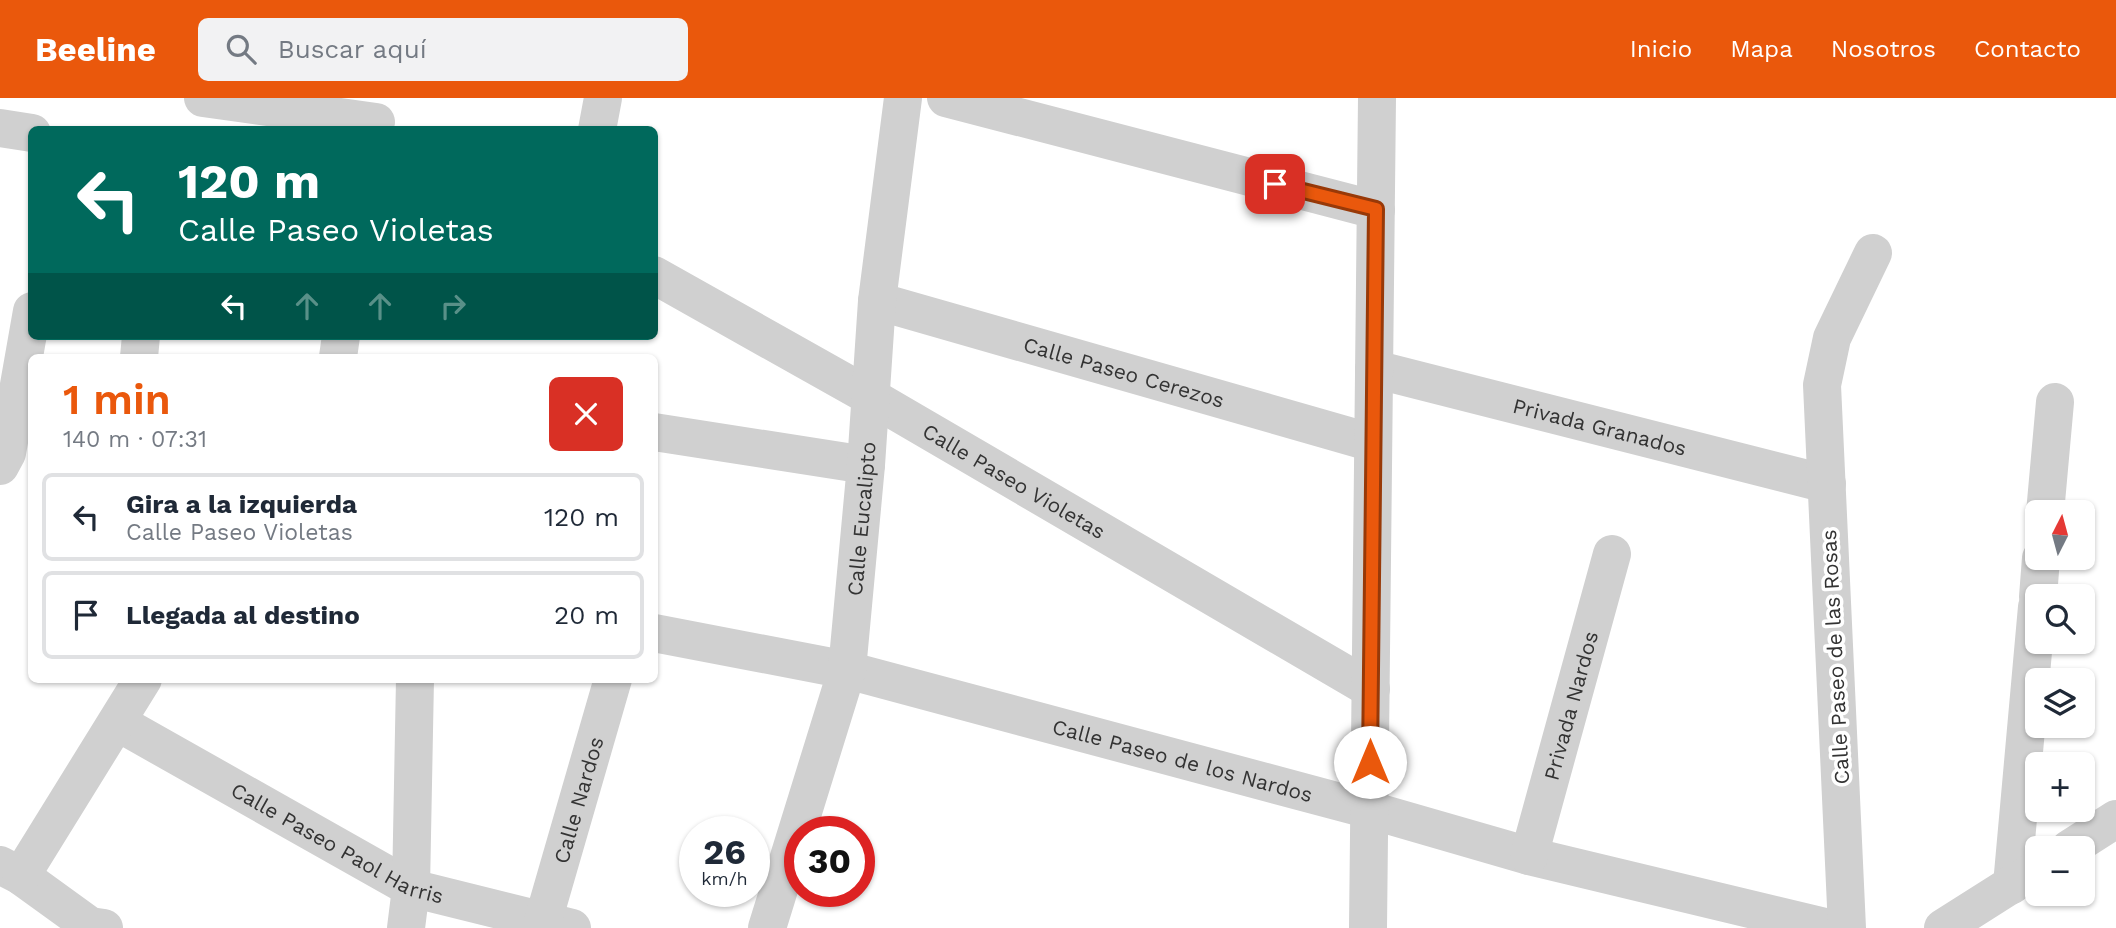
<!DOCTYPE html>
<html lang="es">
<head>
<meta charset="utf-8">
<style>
	:root { --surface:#fff; --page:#f2f2f3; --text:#1f2937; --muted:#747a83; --line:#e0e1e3; --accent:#ea580c }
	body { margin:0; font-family:"Work Sans",sans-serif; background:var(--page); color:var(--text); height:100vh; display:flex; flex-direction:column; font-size:26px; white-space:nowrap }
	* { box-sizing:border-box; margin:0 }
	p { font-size:23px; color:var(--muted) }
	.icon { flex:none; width:38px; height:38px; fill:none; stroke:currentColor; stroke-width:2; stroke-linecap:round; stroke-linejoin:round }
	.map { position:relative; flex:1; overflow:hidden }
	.panel { position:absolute; left:28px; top:256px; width:630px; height:329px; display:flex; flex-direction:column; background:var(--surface); border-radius:10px; box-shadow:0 2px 5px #0004 }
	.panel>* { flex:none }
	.top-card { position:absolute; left:28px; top:28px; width:630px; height:214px; border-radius:10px; box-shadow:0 2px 5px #0004; background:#00695c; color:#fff; overflow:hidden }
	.needle { width:46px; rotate:6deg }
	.tools { position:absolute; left:2025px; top:402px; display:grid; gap:14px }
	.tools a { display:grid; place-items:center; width:70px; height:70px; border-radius:10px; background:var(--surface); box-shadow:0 2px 5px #0004; font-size:35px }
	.speed { position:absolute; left:679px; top:718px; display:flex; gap:14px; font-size:35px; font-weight:700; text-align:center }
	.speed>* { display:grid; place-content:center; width:91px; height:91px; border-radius:50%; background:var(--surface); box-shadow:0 2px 5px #0004; line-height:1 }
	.speed small { font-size:18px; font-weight:400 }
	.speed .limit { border:10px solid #d22; background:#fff; color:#111 }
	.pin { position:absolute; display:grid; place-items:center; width:60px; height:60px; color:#fff; margin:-30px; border-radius:14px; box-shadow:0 4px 10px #0006 }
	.me { position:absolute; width:77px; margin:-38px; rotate:0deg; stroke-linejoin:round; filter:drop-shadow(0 0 5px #0008) }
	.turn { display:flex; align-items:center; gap:24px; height:147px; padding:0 35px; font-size:32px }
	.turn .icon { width:91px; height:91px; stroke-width:2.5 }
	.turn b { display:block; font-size:49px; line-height:60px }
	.lanes { display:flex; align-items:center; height:66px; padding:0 35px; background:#0003; justify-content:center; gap:35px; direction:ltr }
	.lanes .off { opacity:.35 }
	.round { display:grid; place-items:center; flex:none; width:74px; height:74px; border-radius:10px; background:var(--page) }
	.overview { display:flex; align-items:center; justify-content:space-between; height:119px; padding:0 35px }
	h1 { font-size:42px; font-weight:600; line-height:52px; color:var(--accent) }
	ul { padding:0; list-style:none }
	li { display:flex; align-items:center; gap:21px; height:88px; margin:0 14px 10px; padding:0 21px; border:4px solid var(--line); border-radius:10px }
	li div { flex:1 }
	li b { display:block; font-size:26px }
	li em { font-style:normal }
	header { display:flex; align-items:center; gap:42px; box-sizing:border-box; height:98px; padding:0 35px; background:var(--accent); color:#fff }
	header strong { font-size:33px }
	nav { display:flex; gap:38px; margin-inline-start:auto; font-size:24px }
	.search { width:490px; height:63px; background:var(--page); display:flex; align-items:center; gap:18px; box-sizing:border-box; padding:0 24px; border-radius:10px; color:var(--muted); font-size:26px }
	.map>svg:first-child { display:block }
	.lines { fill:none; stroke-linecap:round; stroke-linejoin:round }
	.minor { stroke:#d0d0d0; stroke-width:38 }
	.route-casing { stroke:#983908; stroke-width:18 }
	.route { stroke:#ea580c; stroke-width:12 }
	.labels { text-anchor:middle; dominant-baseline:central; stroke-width:7; stroke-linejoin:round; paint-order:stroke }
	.street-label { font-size:21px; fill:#333; stroke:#fff }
</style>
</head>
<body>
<header>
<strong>Beeline</strong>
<div class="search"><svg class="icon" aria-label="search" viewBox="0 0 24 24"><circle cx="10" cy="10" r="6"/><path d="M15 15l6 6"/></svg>Buscar aquí</div>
<nav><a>Inicio</a><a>Mapa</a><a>Nosotros</a><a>Contacto</a></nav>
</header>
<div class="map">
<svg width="2116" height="830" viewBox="0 0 2116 830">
	<rect width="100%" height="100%" fill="#fff"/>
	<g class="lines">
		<!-- minor -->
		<g class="minor">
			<path d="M203,0l173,24"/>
			<path d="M946,0l430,112"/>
			<path d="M0,30l32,5"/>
			<path d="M597,32l6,-32"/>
			<path id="s1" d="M654,177l217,122 500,292"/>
			<path id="s2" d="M877,203l496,142"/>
			<path d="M139,259l2,-21"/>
			<path d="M338,259l3,-21"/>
			<path id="s3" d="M1374,271l453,115"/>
			<path d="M654,334l212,33"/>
			<path d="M0,368l7,-13 25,-142"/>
			<path d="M2045,415l10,-111"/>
			<path d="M2038,499l3,-39"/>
			<path id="s4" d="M654,535l193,37 523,140 159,46 300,72"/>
			<path id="s5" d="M117,624l294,166 161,40"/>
			<path d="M2069,751l47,-30"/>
			<path id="s6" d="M1529,758l83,-302"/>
			<path d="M0,767l21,11 69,50 14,2"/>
			<path d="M21,778l122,-197"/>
			<path d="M2012,787l25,-278"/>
			<path id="s7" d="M543,823l70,-242"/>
			<path d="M406,830l5,-40 4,-209"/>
			<path id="s8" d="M767,830l80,-258 19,-205 11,-164 26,-203"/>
			<path d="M1368,830l9,-830"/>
			<path d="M1847,830l-25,-543 10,-47 41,-85"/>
			<path d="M1943,830l90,-57"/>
		</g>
	</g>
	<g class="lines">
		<!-- route casing -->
		<g class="route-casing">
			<path id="route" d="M1275,86l101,25 -6,553"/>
		</g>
		<!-- route -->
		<use href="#route" class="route"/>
	</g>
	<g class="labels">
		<!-- street labels -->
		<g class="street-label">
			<text stroke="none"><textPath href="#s2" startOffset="257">Calle Paseo Cerezos</textPath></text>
			<text stroke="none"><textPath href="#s3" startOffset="233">Privada Granados</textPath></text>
			<text stroke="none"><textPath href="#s1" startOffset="415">Calle Paseo Violetas</textPath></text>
			<text stroke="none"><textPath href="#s8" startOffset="422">Calle Eucalipto</textPath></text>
			<text transform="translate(1835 559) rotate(-93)">Calle Paseo de las Rosas</text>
			<text stroke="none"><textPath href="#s6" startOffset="156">Privada Nardos</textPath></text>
			<text stroke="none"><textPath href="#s4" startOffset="544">Calle Paseo de los Nardos</textPath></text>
			<text stroke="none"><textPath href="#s7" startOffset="126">Calle Nardos</textPath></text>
			<text stroke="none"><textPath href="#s5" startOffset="252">Calle Paseo Paol Harris</textPath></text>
		</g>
	</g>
</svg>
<div class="tools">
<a><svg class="needle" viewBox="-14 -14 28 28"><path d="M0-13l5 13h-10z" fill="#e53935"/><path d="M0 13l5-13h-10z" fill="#747a83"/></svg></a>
<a><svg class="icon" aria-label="search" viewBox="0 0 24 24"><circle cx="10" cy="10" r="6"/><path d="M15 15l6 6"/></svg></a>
<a><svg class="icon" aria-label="layers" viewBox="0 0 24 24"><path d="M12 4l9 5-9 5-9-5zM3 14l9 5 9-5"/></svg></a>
<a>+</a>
<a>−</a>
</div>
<div class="speed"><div>26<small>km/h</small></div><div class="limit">30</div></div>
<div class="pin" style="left:1275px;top:86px;background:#d93025"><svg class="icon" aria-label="arrive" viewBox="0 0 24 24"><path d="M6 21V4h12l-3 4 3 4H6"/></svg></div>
<svg class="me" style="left:1370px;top:664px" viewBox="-20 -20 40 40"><circle r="19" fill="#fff"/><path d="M0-13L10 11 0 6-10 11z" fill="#ea580c"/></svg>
<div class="top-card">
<div class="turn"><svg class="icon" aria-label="left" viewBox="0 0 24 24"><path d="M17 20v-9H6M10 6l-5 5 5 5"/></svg><div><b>120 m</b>Calle Paseo Violetas</div></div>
<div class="lanes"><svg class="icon" aria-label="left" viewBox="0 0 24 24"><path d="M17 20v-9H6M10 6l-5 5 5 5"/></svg><svg class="icon off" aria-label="ahead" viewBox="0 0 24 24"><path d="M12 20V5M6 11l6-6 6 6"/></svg><svg class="icon off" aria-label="ahead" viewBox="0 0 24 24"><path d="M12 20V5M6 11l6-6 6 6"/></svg><svg class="icon off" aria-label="right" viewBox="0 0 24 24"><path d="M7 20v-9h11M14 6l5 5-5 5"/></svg></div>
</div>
<section class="panel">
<div class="overview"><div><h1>1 min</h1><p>140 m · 07:31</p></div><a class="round" style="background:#d93025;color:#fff"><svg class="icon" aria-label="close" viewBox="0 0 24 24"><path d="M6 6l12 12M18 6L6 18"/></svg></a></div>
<ul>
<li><svg class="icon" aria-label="left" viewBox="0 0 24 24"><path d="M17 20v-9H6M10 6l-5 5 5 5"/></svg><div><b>Gira a la izquierda</b><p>Calle Paseo Violetas</p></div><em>120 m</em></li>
<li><svg class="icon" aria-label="arrive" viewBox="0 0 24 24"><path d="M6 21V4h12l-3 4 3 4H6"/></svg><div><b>Llegada al destino</b></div><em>20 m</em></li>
</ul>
</section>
</div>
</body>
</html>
